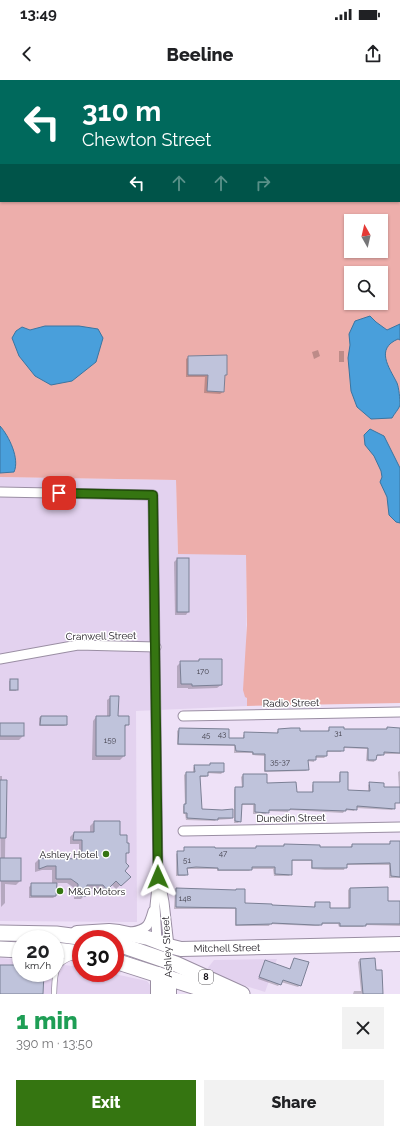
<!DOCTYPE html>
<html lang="en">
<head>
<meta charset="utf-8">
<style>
	:root { --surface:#fff; --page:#f2f2f2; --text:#202124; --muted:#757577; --accent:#357511 }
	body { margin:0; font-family:Raleway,sans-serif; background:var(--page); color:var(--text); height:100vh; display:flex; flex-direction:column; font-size:15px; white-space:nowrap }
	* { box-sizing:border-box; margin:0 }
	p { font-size:13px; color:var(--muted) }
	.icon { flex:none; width:22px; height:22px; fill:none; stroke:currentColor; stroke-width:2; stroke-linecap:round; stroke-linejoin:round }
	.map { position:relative; height:914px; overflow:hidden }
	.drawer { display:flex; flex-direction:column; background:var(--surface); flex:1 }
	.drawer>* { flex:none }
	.top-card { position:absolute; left:0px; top:0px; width:400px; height:122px; box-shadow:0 1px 3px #0004; background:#00695c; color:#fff; overflow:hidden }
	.needle { width:26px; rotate:352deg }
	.controls { position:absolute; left:344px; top:134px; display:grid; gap:8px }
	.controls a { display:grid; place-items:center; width:44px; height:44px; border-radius:0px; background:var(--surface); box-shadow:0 1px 3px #0004; font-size:20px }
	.speed { position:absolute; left:12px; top:850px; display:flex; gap:8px; font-size:20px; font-weight:700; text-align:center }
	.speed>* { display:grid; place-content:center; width:52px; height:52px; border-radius:50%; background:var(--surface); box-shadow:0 1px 3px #0004; line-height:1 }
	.speed small { font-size:10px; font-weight:400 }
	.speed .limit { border:6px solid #d22; background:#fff; color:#111 }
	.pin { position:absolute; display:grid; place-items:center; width:34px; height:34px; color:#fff; margin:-17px; border-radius:8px; box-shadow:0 2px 6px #0006 }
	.me { position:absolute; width:44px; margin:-22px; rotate:359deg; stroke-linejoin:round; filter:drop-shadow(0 0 3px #0008) }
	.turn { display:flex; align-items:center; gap:14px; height:84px; padding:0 16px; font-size:18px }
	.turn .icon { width:52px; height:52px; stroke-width:2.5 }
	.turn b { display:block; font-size:28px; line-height:34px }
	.lanes { display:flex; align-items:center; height:38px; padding:0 16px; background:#0003; justify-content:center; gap:20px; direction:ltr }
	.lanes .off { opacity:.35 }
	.round { display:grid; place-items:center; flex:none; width:42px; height:42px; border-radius:0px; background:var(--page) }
	.head { display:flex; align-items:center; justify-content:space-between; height:68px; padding:0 16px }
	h1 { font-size:24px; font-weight:800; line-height:30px; color:#1e9e55 }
	.primary-button { display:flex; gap:8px; margin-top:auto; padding:8px 16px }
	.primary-button a { flex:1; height:46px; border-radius:0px; background:var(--accent); color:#fff; font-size:16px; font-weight:800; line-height:46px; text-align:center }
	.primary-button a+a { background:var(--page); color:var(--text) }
	.status { display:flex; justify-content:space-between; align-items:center; height:28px; padding:0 20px; background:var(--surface); direction:ltr }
	.status svg { height:11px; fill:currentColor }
	header { display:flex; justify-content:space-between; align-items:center; height:52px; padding:0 16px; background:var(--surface); font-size:18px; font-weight:800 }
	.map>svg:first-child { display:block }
	.built { fill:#e3d2ef }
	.green { fill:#edaeab; fill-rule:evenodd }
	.water { fill:#499fdb; stroke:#3a75a1 }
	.shadow { fill:#0003 }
	.building { fill:#bfc3db; stroke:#7b8095 }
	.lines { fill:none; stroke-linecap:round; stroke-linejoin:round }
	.service-casing { stroke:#9a8ea3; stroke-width:6 }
	.minor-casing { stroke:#9a8ea3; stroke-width:11 }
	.primary-casing { stroke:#9a8ea3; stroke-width:16 }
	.trunk-casing { stroke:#9a8ea3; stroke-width:17 }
	.service { stroke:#fff; stroke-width:4.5 }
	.minor { stroke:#fff; stroke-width:9 }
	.primary { stroke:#fff; stroke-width:14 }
	.trunk { stroke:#fff; stroke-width:15 }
	.route-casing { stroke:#224c0b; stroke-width:10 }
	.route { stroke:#357511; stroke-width:7 }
	.poi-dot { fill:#357511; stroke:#fff; stroke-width:1.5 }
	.labels { text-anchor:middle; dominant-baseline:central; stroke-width:3; stroke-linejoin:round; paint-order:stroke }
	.number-label { font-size:8px; fill:#413f4a }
	.shield { fill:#fff; stroke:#5d5a5f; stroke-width:1 }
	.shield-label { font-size:9px; font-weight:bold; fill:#17131a }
	.street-label { font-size:10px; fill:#17131a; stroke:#fff }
	.poi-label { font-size:10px; fill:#17131a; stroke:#fff; text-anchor:end }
</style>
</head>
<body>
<div class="status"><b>13:49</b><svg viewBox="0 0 49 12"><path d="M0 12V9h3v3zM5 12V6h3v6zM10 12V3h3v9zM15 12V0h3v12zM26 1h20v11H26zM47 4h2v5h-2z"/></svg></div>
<header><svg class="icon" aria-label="back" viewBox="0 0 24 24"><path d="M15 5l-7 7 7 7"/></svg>Beeline<svg class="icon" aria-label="share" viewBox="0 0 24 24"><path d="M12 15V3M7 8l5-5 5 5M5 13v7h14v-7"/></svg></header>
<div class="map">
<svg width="400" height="914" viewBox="0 0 400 914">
	<rect width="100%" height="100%" fill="#eee1f7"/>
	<!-- built -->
	<g class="built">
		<path d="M0,397l176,3 2,74h68l1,152 -111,5 1,211 -137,-1z"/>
		<path d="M0,878l21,2v13h34v-9l26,3v6h29l37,8 3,4v9h-150z"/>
		<path d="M277,879l-12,33 -35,-11 -23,-12 7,-9z"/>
	</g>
	<!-- green -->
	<path class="green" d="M0,0h400v623l-153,3v-8l-2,-1 -2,-7 4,-65 -1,-70 -68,-1 -2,-74 -176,-3zM1,1h398v120h-398zM351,141h30v30h-30zM351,193h30v30h-30z"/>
	<!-- water -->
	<g class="water">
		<path d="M370,236l6,6 11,8 13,-6v16l-2,-1c-23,10 -9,28 -1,44 2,5 3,16 3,22 -1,4 -6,9 -8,13l-21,1 -14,-12 -6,-16 -3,-33 2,-13 -1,-11 6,-13z"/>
		<path d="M45,246h34l19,3 5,9 -7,24 -24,19 -21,4 -16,-9 -16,-20 -7,-18 4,-7 6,-4 8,3z"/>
		<path d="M0,346c9,10 20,33 14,46l-14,1z"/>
		<path d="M370,349l14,7 16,32v55l-4,-1 -7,-7 -2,-18 -7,-15 2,-5 -1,-6 -7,-15 -9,-11 -1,-10z"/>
	</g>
	<!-- shadow -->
	<g class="shadow">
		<path d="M318,270l2,6 -6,3 -2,-7z"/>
		<rect x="339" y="271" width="5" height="11"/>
		<path d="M189,276l37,18 -2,3 -1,15 -3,2 -16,-1 1,-16h-19v-18z"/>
		<path d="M177,479h11v53l-2,3h-11l-1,-53z"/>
		<path d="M199,580l22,25 -4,3 -29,1v-1h-11v-22l4,-4h17z"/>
		<path d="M11,600l6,9 -1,2h-7v-10z"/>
		<path d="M111,617l6,20 11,7 -4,4v28l-4,4h-28l1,-39 3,-4h11v-17z"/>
		<path d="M41,636l25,9 -2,1h-25v-8z"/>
		<path d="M0,644h23v12l-4,4h-19z"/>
		<path d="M329,648l14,2h42l2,-2 13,1v25h-17l-2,2h-5l-1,4 -1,2 -8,-1 1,-12 -24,-1 -2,4h-15v4l-2,2h-9l-1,4 -7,-1 1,8 -2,2 -42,1v-16l-12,-1v-2h-18v-7l-57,-1v-14l2,-2 49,10h15v-4l2,-1h32v-3l2,-1 20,2h28z"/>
		<path d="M211,684l12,8 -2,2 -14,-1 -1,4h-7l2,33 31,8 -2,1 -14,1 -1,1 -29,-1 -1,-6h-2v-8l2,-2 -1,-29 2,-2h7v-5l1,-2h15z"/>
		<path d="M400,691v32h-6v5l-2,2 -36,-2 -2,3 -9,-1 -2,3 -54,-3 -1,2 -20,-1 -2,3h-13v-9h-13v16l-2,2h-4v-33l1,-2h7l-1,-11 2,-2 23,9 30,9h16v-8l2,-2h25v-8l1,-2 7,18 21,1v-7l2,-2 13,5h16l-1,-16z"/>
		<path d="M0,696h2v5h4l-1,78 15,22 -4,4 -11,-1v19l-4,4z"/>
		<path d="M94,742l25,14 9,16 -3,3 -2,16 6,6 -13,12 -5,-5 -8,9 -4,-4h-13l-1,6 -4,4h-7v-11l-7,-5h-11v13l-3,2h-24v-11l3,-3h20v-14h-10l-7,2v-9l4,-4 40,1v-16h-9v-7l4,-4h16v-7z"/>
		<path d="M390,762h10v36h-11v-13h-43l-2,5h-19l-14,-1v-8h-20v13l-2,2h-15l-1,-7h-21l-3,2h-32v-2h-31l1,5 -2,2h-9v-22l2,-2h5l2,-4 70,1 27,-2 2,-2 35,3 31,-1 2,-2h37z"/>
		<path d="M350,808l37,14h13v24l-35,-1 -2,2h-24l-1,-3h-17l-2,2h-6l-43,-2 -1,2h-34v-17h-61l1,-19 1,-1 68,15 70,4v-3l2,-2 13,6h19v-19z"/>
		<path d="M374,879l1,12 7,23h-29l1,-3h7l-3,-29 2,-2z"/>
		<path d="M294,880l6,25 -2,2 -17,-5 -3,4 -20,-7 7,-17 25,8z"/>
	</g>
	<!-- building -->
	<g class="building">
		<path d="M227,275v20h-2l-1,17 -17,-1 1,-16h-20v-19z"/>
		<rect x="177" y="478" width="12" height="54"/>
		<path d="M199,579h23v26l-30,1v-2h-11l-1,-23h19z"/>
		<rect x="10" y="599" width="8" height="11"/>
		<path d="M110,616h9l-1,20h11v9h-4v31h-29v-40h14z"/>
		<path d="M41,636h26v9h-27z"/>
		<rect x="0" y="643" width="24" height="13"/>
		<path d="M329,647h15v2h43v-2l13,1v25l-16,-1v3h-7l-1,5h-8v-12l-24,-1v4h-17v5h-11v4h-8l1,10 -44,1v-17h-12v-2l-17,-1 -1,-6 -57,-1 1,-16 50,1v9h15v-6l34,1v-4l13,-1h9v3h29z"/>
		<path d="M210,683h14v9h-16v4h-8l2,33 20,1 11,-1v9h-15v2l-31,-2v-5h-3v-9h2v-32h9l-1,-7h16z"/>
		<path d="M340,692h8v18l22,1 -1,-9 15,1v4h16v16h-5v6l-38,-3v4l-11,-1v2l-56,-2v1h-21v3l-14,-1v-8h-13l-1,18 -6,-1v-34h8v-13h24v9l29,-1 1,10h16v-10h27z"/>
		<path d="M0,700h7l-1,58h-6z"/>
		<path d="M94,741h26v14h7v8h2v10h-3v10l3,3 -4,5 6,6 -10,9 -5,-5 -9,9 -4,-5h-16l-1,11h-8v-12l-7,-5h-15v-13h-9l-8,3v-11l43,1v-19h-9l1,-8h20z"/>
		<path d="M390,761h10v36l-9,-1 -1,-13 -43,1v4h-35v-8h-20v15l-17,-1v-7h-23v3h-34v-2l-22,-1 -9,1 1,7h-10l-1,-24h7v-4h31v1h41v-2h28v-2l36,1v2h32v-3h38z"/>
		<rect x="0" y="778" width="21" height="23"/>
		<path d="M31,803h26l-1,13h-25z"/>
		<path d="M388,807v14h12v23h-34v2h-26v-3h-18v2h-7l-43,-2v1l-36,1v-17l-60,-1v-19l60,2v-1h9v14l27,1v1l43,2v-5h15v6h20v-20z"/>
		<path d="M294,878l15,4 -8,24 -18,-6 -2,5 -22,-8 6,-17 25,9z"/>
		<path d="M375,878l1,12h6l1,24h-20l-3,-35z"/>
		<path d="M0,885h21v8h23l-1,21h-43z"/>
	</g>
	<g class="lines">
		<!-- service casing -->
		<g class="service-casing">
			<path id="service" d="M54,914c1,-18 -1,-31 19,-37"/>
		</g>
		<!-- minor casing -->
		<g class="minor-casing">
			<g id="minor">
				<path d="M0,412l153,3 5,382 -3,29 2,35"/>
				<path d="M0,579l78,-14 78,2"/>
				<path d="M183,636l217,-4"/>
				<path d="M183,751l217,-4"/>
				<path d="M160,802l4,20 5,44"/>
				<path d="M132,852c16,-3 17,-7 21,-21"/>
			</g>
		</g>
		<!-- primary casing -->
		<g class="primary-casing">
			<g id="primary">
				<path d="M77,853l32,-2 10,1 29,6 21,8 12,3 219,-5"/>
				<path d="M158,914v-20"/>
				<path d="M169,914v-16"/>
			</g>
		</g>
		<!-- trunk casing -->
		<g class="trunk-casing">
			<g id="trunk">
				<path d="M0,853l56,1 38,5"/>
				<path d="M115,863l61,21 66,30"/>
				<path d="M0,869l21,1"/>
				<path d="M55,870l26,3"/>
				<path d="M115,881l103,33"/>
			</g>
		</g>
		<!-- service -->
		<use href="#service" class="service"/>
		<!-- minor -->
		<use href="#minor" class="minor"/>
		<!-- primary -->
		<use href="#primary" class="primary"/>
		<!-- trunk -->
		<use href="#trunk" class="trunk"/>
	</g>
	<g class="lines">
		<!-- route casing -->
		<g class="route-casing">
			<path id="route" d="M59,413l94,2 5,382"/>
		</g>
		<!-- route -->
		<use href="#route" class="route"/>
	</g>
	<!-- markers -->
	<g class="poi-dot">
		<circle cx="106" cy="774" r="4"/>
		<circle cx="60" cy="811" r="4"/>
	</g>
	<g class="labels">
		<!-- number labels -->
		<g class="number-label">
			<text x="203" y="591">170</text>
			<text x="338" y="653">31</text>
			<text x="222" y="654">43</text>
			<text x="206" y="655">45</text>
			<text x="110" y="660">159</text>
			<text x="280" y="682">35-37</text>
			<text x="223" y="773">47</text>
			<text x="187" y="780">51</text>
			<text x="185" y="818">148</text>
		</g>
		<!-- shield labels -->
		<rect class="shield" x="199" y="890" width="14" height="14" rx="3"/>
		<g class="shield-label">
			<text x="206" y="897">8</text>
		</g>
		<!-- street labels -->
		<g class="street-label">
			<text transform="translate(101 556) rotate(-1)">Cranwell Street</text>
			<text transform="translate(291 623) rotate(-1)">Radio Street</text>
			<text transform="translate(291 738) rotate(-1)">Dunedin Street</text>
			<text transform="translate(167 867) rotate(-93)">Ashley Street</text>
			<text transform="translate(227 868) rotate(-1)">Mitchell Street</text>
		</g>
		<!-- poi labels -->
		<g class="poi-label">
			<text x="98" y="774">Ashley Hotel</text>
			<text x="68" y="811" text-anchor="start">M&amp;G Motors</text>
		</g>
	</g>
</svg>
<div class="controls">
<a><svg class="needle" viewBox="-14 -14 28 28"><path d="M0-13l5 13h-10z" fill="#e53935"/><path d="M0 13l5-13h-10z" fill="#757577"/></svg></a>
<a><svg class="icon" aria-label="search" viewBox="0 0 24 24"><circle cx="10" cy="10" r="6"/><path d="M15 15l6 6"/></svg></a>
</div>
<div class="speed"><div>20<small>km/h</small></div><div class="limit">30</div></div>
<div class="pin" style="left:59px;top:413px;background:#d93025"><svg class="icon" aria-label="arrive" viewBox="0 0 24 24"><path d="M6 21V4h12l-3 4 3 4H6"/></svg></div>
<svg class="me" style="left:158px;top:797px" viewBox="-20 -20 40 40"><path d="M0-17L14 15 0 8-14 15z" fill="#357511" stroke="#fff" stroke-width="4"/></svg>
<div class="top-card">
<div class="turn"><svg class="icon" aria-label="left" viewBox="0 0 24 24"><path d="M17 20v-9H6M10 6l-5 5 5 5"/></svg><div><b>310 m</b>Chewton Street</div></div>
<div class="lanes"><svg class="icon" aria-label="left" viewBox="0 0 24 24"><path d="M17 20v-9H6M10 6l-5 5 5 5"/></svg><svg class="icon off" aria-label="ahead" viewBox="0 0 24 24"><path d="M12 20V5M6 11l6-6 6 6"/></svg><svg class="icon off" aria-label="ahead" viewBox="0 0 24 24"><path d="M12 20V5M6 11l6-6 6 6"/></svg><svg class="icon off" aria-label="right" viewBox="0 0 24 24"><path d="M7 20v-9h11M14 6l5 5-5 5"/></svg></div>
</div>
</div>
<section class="drawer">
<div class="head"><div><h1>1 min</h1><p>390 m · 13:50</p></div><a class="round"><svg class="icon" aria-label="close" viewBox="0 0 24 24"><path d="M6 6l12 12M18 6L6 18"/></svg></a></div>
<div class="primary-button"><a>Exit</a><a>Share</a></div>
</section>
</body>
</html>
